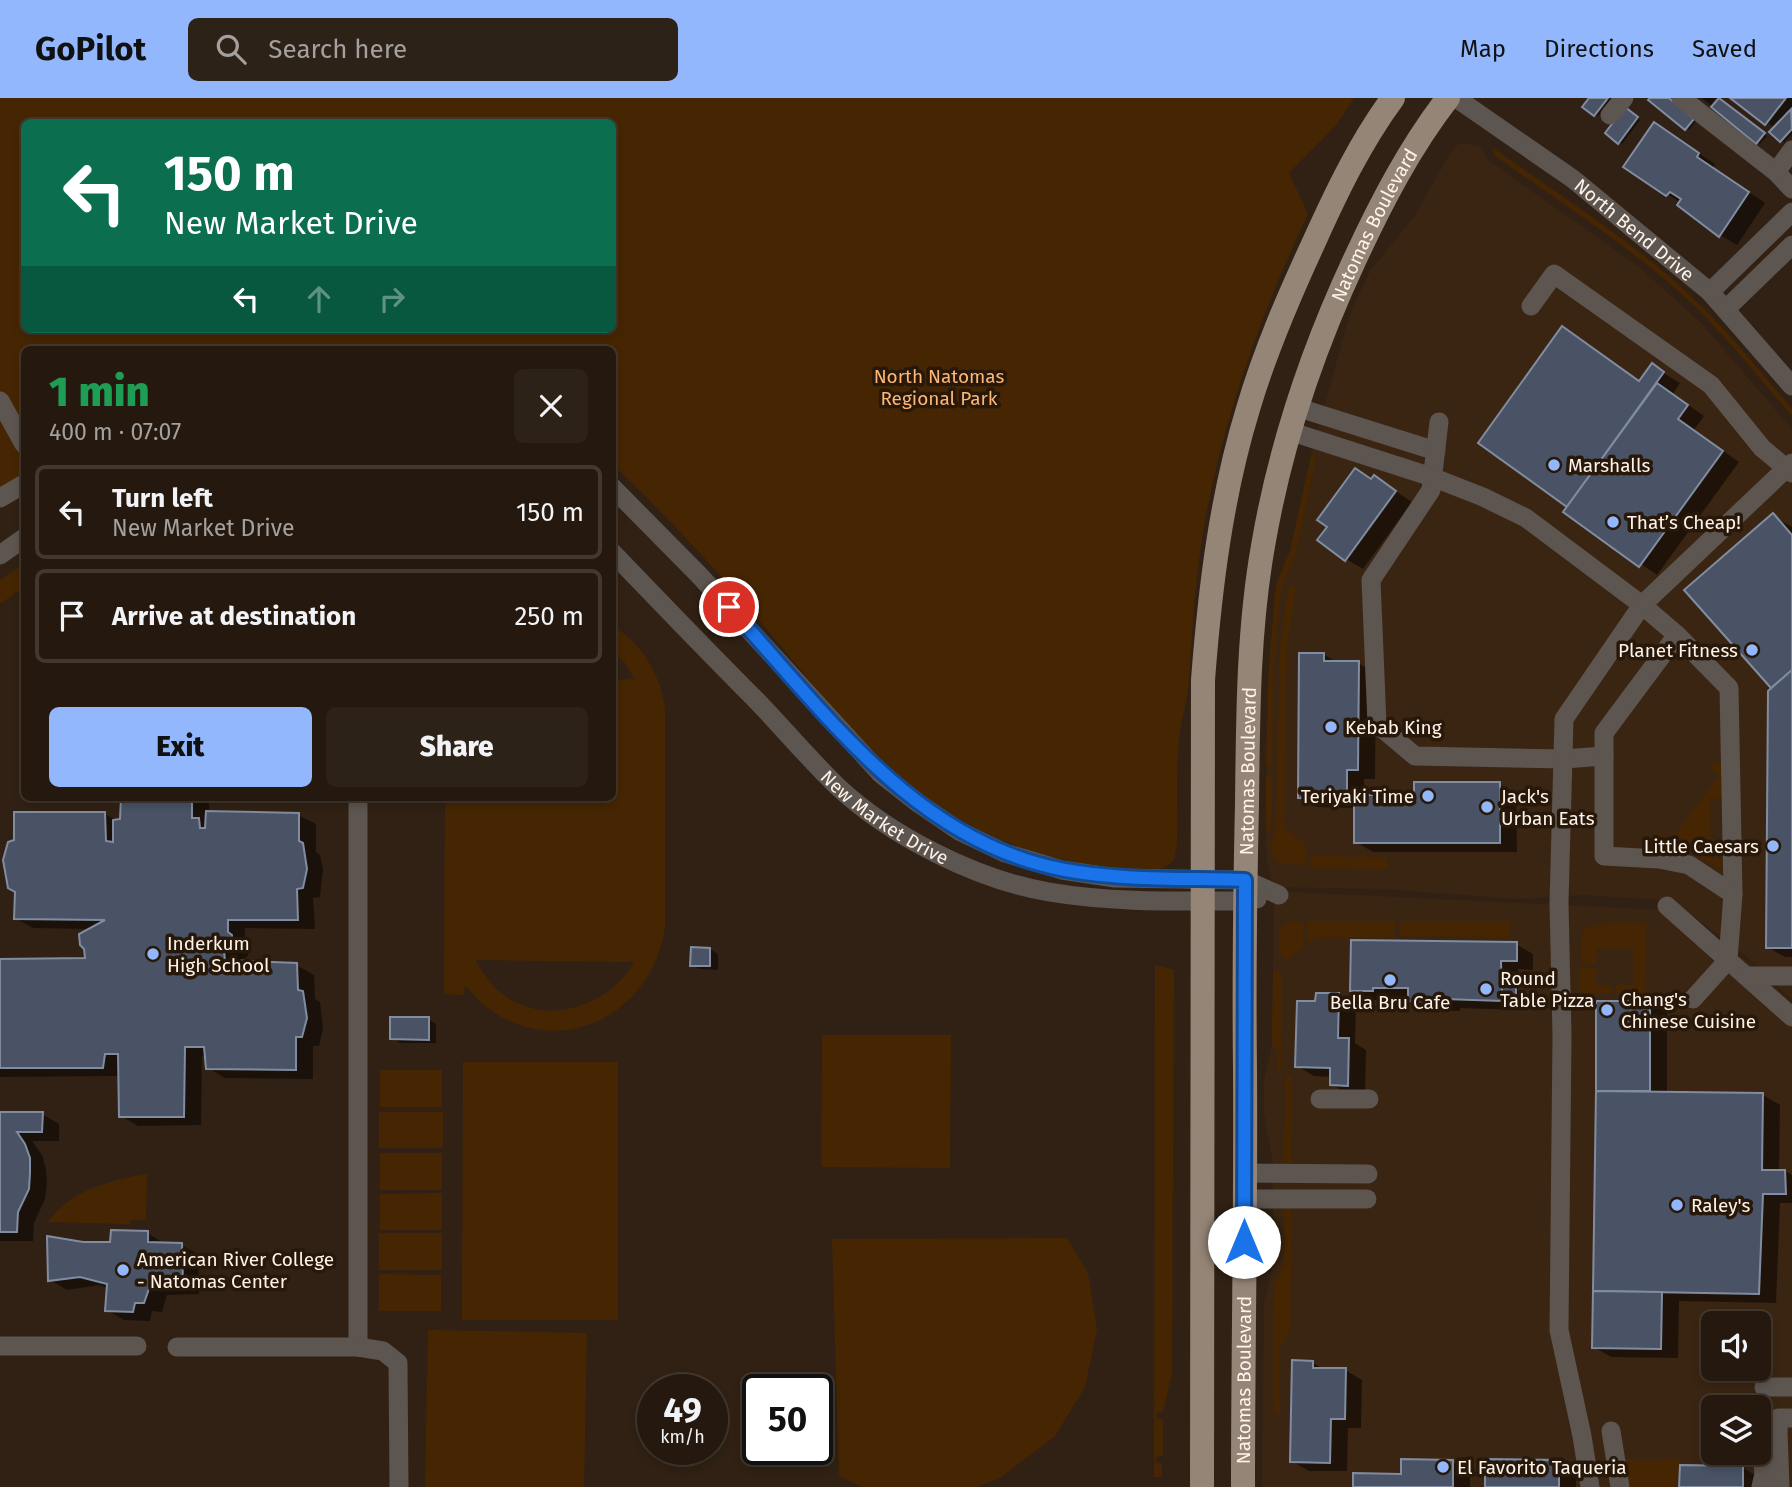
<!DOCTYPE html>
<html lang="en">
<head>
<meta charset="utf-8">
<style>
	:root { --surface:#25190f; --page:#2d2218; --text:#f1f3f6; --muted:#a3a09e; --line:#42382f; --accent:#93b7fd }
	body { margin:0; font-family:"Fira Sans",sans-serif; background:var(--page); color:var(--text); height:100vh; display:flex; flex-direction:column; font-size:26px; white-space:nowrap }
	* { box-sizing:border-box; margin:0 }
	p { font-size:23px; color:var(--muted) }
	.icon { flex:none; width:38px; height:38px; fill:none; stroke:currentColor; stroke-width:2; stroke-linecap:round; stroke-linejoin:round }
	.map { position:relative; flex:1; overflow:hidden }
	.sheet { position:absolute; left:21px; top:248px; width:595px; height:455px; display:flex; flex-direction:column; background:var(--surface); border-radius:10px; box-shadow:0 4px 10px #0003,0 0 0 2px var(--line) }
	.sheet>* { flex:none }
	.guide { position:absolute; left:21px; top:21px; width:595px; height:214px; border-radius:10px; box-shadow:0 4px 10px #0003,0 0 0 2px var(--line); background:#0b6e4f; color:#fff; overflow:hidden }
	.buttons { position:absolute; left:1701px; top:1213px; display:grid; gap:14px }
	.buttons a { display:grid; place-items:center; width:70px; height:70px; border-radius:10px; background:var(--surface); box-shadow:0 4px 10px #0003,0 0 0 2px var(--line); font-size:35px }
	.speed { position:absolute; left:637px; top:1276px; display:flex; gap:14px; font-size:35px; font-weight:700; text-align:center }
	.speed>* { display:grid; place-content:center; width:91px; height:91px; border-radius:50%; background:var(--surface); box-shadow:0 4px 10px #0003,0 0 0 2px var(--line); line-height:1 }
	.speed small { font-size:18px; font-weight:400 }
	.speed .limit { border:4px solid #111; border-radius:10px; background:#fff; color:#111 }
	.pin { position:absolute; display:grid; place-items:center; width:60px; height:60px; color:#fff; margin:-30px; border:4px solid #fff; border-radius:50%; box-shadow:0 2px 7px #0007 }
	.me { position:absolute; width:77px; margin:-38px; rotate:0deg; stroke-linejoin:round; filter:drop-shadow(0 0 5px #0008) }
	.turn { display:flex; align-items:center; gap:24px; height:147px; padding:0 28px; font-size:32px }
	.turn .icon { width:91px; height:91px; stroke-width:2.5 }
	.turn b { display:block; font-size:49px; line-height:60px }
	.lanes { display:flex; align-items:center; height:66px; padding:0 28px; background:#0003; justify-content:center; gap:35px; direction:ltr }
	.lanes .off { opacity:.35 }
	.round { display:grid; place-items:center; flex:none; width:74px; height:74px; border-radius:10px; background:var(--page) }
	.summary { display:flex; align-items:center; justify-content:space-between; height:119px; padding:0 28px }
	h1 { font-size:42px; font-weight:800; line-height:52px; color:#1e9e55 }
	.primary-button { display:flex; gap:14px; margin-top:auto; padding:14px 28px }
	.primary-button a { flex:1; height:80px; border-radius:10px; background:var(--accent); color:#111; font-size:28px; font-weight:800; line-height:80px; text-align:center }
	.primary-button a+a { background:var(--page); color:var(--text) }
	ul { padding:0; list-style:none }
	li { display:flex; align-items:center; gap:21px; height:94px; margin:0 14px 10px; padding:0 14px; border:4px solid var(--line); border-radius:10px }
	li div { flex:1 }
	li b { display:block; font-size:26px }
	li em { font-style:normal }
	header { display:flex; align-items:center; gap:42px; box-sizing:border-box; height:98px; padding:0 35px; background:var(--accent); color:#111 }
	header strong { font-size:33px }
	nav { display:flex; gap:38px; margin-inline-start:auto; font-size:24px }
	.search { width:490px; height:63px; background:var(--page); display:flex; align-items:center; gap:18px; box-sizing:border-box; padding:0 24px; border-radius:10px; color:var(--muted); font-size:26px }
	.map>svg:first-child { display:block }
	.built { fill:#3a2512; fill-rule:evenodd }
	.green { fill:#462602; fill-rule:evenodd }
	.shadow { fill:#0007; fill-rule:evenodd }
	.building { fill:#495365; stroke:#818ca0; stroke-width:2 }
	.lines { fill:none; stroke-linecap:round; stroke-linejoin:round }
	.minor { stroke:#5d554f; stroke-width:19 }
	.major { stroke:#958577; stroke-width:24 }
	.route-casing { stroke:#114b97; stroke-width:18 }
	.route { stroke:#1a73e8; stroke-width:12 }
	.poi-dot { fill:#93b7fd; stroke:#27180a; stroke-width:2.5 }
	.labels { text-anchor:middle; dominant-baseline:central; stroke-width:7; stroke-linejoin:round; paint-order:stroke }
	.street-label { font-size:19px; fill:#fef3ea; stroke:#27180a }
	.park-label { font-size:19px; fill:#fdb673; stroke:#27180a }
	.poi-label { font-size:19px; fill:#fef3ea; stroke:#27180a; text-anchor:start }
</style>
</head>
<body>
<header>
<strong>GoPilot</strong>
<div class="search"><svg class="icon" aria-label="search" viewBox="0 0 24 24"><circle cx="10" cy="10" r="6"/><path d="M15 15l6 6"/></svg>Search here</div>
<nav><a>Map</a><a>Directions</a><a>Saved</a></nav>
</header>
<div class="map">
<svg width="1792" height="1389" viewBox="0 0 1792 1389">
	<rect width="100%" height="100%" fill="#312114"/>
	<!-- built -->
	<g class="built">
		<path d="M1464,45l16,4 8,13 151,107 30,27 31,28 92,107v571l-47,-45 -64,-48 -16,-7 -83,-5 -63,4 -137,-10 -109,-2 -6,-26 -1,-19 1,-146 10,-112 14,-33 20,-96 35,-128 9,-25 15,-31 43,-53 38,-66 7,-8z"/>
		<path d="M1274,793l390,19 86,53 42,40v484h-530l2,-185 8,-31 1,-65v-43l-9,-50v-32l8,-36zM1713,1225h46v45h-46zM1713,1309h46v45h-46z"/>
	</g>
	<!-- green -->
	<g class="green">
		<path d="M0,0h1354l-17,26 -48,49 19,41c-45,95 -81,193 -101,296 -12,60 -14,120 -19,180 -2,14 -6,28 -8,42 -5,36 -2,76 -3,112l-3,16c-16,18 -50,10 -71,7 -75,-10 -147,-40 -205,-90 -46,-40 -83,-92 -123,-138 -51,-61 -104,-120 -162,-174l-1,-115h-588v127l-24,14zM24,24h588v207h-588z"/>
		<path d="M1492,49c68,49 149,99 208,158 33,32 62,69 92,104v7c-37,-43 -73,-89 -116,-127 -56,-49 -121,-90 -182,-134z"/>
		<path d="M1311,358l5,1 -20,95 -15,38 -8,81 -1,94h-6l3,-100 7,-80 14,-34z"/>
		<path d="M24,466v23l-24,17v-24z"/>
		<path d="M1289,486l7,4 -9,59 -3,175 2,7 20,15 -1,21 -25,-1c-12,-9 -11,-20 -4,-32l4,-183z"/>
		<path d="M613,528c30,19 47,48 52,82v219c-15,103 -134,142 -200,58l-1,10 -20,-1 1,-196h167l1,-118 22,-1 -10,-16 -12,-11zM476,863v-1l158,2c-21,39 -75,61 -117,41 -19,-9 -31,-24 -41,-42z"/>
		<path d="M1719,663l3,3v34l-12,1 1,59 10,1 1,11 -25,-14 4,-9 -20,-7 -5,10 -18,-4 -3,-3 6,-10 10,6 48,-63 -8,-7v-3z"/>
		<path d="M1266,678h6l-1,52 -3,4 -2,-2z"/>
		<path d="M1310,758l75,1 4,12 -79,-2z"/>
		<path d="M1303,823v26l-16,13 -8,-7v-23l8,-8z"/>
		<path d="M1308,823h87l-1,17 -75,-1 -11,6z"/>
		<path d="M1400,823h111l-1,16 -111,-1z"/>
		<path d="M1615,825l31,1 -1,71 -29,-1v-9h17v-37h-36l-1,16 -15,-1c0,-36 -4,-36 34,-40z"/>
		<path d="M1155,867l19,5 -2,403 -9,39h-6v7h6v37h-6l-1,7h6v14h-8z"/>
		<path d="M1580,870h16v17l16,1v8l-32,-1z"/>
		<path d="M1273,873l9,1 -1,101 -4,-4v-20l-5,-5z"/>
		<path d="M822,937h129l-1,133 -129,-1z"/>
		<path d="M463,964h155v258h-156z"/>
		<rect x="380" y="972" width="62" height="37"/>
		<path d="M1286,975l6,5 -1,86 -7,-1z"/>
		<rect x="379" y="1014" width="64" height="36"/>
		<rect x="380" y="1055" width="62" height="37"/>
		<path d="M147,1076l-1,46h-15l-1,4 -82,-2c23,-32 62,-42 99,-48z"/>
		<path d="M442,1095v37h-62v-36z"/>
		<path d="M1285,1103h6v126l-11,21v65h-6l-1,-8v-98l3,-27 8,-19z"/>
		<rect x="379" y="1135" width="63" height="37"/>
		<path d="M1067,1140l21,35 9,56 -12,58 -30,49 -55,42 -23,9h-115l-23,-11 -7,-237z"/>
		<path d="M379,1176l62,1v36h-62z"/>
		<path d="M428,1232l159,3 -3,154h-159z"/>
		<path d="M1618,1361h61l-2,28h-50z"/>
	</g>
	<!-- shadow -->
	<g class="shadow">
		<path d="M1588,0h24l-14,18 -14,-10 6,-7z"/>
		<path d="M1653,0h14l29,23 -7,9z"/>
		<path d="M1701,0h15l-5,7z"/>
		<path d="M1733,0h59v36l-8,8 -3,-2 -6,-12z"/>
		<path d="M1721,1l46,37 -7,8 -46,-37z"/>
		<path d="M1625,11l15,11 -18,24 -3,-2z"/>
		<path d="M1671,37l44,29 -2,4 52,35 -28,42 -17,-10 -39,-32 -55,-36z"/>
		<path d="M1563,230l77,53 12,-15 28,17 -7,11 31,22 -10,14 45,32 -82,113 -91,-63 3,-5z"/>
		<path d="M1374,379l38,25 -49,67 -17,-10z"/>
		<path d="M1773,418l19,11v430h-7l-18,-10 7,-259 -88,-98z"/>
		<path d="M1323,556l15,9h20l18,10 -1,106h-11v18h52l83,-13 17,10 1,58h-144l-17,-10v-34l-39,-1 -17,-10zM1341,695l15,9v4l-17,-10z"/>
		<path d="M122,700h87v15l89,2 18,9v28l4,3 3,14 -3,28 -7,1 2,31 -70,-1v16l4,2 -1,10 -10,6 58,3 18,10 1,24 5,3 3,27 -4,17h-6v33l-88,-1 -17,-10 -1,-12h-5l-1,69 -63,1 -17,-10 -1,-40 -120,1v-116l87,-2 5,-30 -59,-1 -18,-10 90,-104 12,7 5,-1z"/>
		<path d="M1516,846l17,10v16l-15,-1v41l-58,-2v3l-33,-1 -17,-9v-4h-20v3h-21l-17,-10z"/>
		<path d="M710,851l8,5v16l-18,-1 -8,-4z"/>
		<path d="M1338,897l18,10 -1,38 11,7 -1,45 -17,-1 -17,-10 1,-7 -18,-1 -17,-10 20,-63z"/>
		<path d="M1598,904l52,1 17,10v80l96,2 17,10 -1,66h6l7,4v28h-12l-4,100 -97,-2 -1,57 -67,-1 -17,-10z"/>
		<path d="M428,921l8,5v19h-36l-8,-5z"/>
		<path d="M0,1016h42l17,10v17h-27l10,14 4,14 1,14 -2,16 -11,24 -1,18h-33z"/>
		<path d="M147,1135l17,10 17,2 17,9 1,40 -32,1 -5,17 -10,-1 -2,10 -26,-1 -17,-10 1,-22 -9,-3 -32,5 -17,-10 33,-37 29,1z"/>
		<path d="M1313,1265l12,7h20l17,10 -1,48h-13l-1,43h-38l-18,-10z"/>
		<path d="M1453,1364l17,10v15h-115z"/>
		<path d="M1559,1364l17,9v16h-90z"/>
		<path d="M1742,1369l13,8v12h-74z"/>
	</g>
	<!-- building -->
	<g class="building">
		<path d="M1589,0h19l-14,18 -12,-9z"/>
		<path d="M1650,0h19l25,21 -9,11 -37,-30z"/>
		<path d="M1719,0l46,35 -9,11 -45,-37z"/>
		<path d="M1730,0h56l-21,27z"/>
		<path d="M1625,9l13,10 -20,27 -13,-11z"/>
		<path d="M1791,11l1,20 -12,13 -11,-10z"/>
		<path d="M1654,24l45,31 -2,4 52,35 -30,45 -42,-32 4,-6 -11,-7 -4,4 -43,-29z"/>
		<path d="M1562,228l77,55 13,-18 12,9 -97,135 -89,-64z"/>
		<path d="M1657,285l31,22 -10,14 45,32 -84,116 -76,-55z"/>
		<path d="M1355,370l16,11 3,-4 22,16 -51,70 -28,-21 10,-13 -10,-7z"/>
		<path d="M1773,415l19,22v135l-21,18 -87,-98z"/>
		<path d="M1299,555h25v8h35l-1,109h-11v29l-49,-1z"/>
		<path d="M1792,572v278h-26l2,-257z"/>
		<path d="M1414,684h86v61h-146v-48h60z"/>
		<path d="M121,700h71v20h7l1,10h5l1,-17 93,2v28l4,2 4,26 -4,19 -6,1 1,31h-70v12l4,3 -1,11 -7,4 1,10 72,3 1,27 5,1 4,27 -5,19h-6v33l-90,-1 -2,-22h-19l-1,70h-65l-1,-63h-13l-2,14h-103v-109l85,-1 -1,-9 -4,-4 -1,-11 26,-14 -91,-1 1,-27 -7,-4 -5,-28 5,-18 6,-2v-28h91l1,29 7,1v-22l7,-1z"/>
		<path d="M1351,842l166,2v19h-16l1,40 -58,-2v3l-36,-1v-13h-35v3h-23z"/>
		<path d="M691,849l19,1v18h-20z"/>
		<path d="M1516,875v30h-14v-29z"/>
		<path d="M1316,895h23l-1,45h11l-1,48 -18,-1v-17l-35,-1 2,-66h18z"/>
		<rect x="1596" y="903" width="54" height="90"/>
		<path d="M390,919h39v23l-39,-1z"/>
		<path d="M1596,993l167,2 -1,77h23l1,24h-23l-4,100 -166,-3z"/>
		<path d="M0,1014h43l-1,20h-25l8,12 5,14v15l-1,16 -11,23 -1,20h-17z"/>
		<path d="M111,1132l37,1v11l34,1 1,42 -33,1 -6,17h-9l-2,9 -28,-1 2,-27 -27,-7 -32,4 -1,-45 36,6h27z"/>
		<path d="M1593,1193l69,1 -1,57 -69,-1z"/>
		<path d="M1292,1262l21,1v7h33l-1,51h-14l-1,44 -40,-1z"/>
		<path d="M1401,1361l52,1v27h-100v-14l48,1z"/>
		<path d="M1485,1361l74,1v27h-74z"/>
		<path d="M1680,1367l63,1v21h-64z"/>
	</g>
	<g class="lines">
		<!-- minor -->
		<g class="minor">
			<path id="s1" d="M1456,0l117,81 137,113 82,94"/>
			<path d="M1681,0l95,74 16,17"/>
			<path d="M1610,17l14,-17"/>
			<path d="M1776,74l16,-22"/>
			<path d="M1710,194l82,-80"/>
			<path d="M1531,208l23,-32 157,111 51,63 30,25"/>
			<path d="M1726,211l66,-64"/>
			<path d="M0,303l24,43"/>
			<path d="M1296,309l140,44"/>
			<path d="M1439,324l-8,68 -60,90 6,144 38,32 149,3 40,-3"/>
			<path d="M1289,333l143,46 51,20 43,21 116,87 35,30"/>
			<path d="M612,389l87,88 182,199 37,29 41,28 46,22 57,17 53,8 130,2 34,15"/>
			<path d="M0,400l24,-14"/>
			<path id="s2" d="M612,454c48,50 96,100 145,149 27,28 52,58 80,85 53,50 140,94 212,106 65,11 130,9 196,9l12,-2"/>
			<path d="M0,457l24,-17"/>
			<path d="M1677,537l52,53 4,206 -44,-29 -30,-6 -55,-3v-123z"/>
			<path d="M358,700v549"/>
			<path d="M1667,808l125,111"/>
			<path d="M1746,878h46"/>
			<path d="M1693,901l35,-39 5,-66"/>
			<path d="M1320,1001h49"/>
			<path d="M1244,1075l124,1"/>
			<path d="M1244,1101h123"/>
			<path d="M0,1248h137"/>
			<path d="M177,1249h181l25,4 15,12 1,124"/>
			<path d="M1764,1289h28"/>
			<path d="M1764,1331l14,2 2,56"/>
			<path d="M1611,1333l9,56"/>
			<path d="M1778,1333v-13h14"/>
			<path d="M1760,1335l4,41 -3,13"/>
			<path d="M1590,1389l-8,-51 -23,-106 3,-294 -3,-133 5,-184 78,-114 150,-142"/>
		</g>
		<!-- major -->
		<g class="major">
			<path d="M1202,1389l1,-807c7,-91 18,-183 45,-271 17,-58 41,-113 66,-167 22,-49 47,-101 79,-144"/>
			<path id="s3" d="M1243,1389c0,-139 3,-278 2,-417 -1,-89 0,-177 2,-266 1,-87 1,-173 16,-258 17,-100 49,-195 92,-287 26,-56 55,-112 93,-161"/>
		</g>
	</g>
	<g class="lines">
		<!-- route casing -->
		<g class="route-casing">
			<path id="route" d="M729,509c96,105 187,236 336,263 60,11 120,8 180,10l-1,362"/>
		</g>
		<!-- route -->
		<use href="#route" class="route"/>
	</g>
	<!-- markers -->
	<g class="poi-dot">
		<circle cx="1554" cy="367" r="7"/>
		<circle cx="1613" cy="424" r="7"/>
		<circle cx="1752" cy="552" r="7"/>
		<circle cx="1331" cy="629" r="7"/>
		<circle cx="1428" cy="698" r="7"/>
		<circle cx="1487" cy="709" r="7"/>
		<circle cx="1773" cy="748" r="7"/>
		<circle cx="153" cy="856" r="7"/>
		<circle cx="1390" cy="882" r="7"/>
		<circle cx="1486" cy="891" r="7"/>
		<circle cx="1607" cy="912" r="7"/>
		<circle cx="1677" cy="1107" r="7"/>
		<circle cx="123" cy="1172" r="7"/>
		<circle cx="1443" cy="1369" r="7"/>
	</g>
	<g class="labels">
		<!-- street labels -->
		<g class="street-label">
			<text stroke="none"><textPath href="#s3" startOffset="1283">Natomas Boulevard</textPath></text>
			<text stroke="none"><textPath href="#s1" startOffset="222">North Bend Drive</textPath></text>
			<text stroke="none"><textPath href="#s3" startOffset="716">Natomas Boulevard</textPath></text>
			<text stroke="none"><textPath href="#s2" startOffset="382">New Market Drive</textPath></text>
			<text stroke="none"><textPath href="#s3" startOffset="107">Natomas Boulevard</textPath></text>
		</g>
		<!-- park labels -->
		<g class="park-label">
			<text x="939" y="278">North Natomas<tspan x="939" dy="22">Regional Park</tspan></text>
		</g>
		<!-- poi labels -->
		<g class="poi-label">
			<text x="1568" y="367">Marshalls</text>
			<text x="1627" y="424">That’s Cheap!</text>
			<text x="1738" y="552" text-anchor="end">Planet Fitness</text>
			<text x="1345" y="629">Kebab King</text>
			<text x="1414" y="698" text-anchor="end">Teriyaki Time</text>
			<text x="1501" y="698">Jack's<tspan x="1501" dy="22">Urban Eats</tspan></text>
			<text x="1759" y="748" text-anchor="end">Little Caesars</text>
			<text x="167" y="845">Inderkum<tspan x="167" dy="22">High School</tspan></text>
			<text x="1500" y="880">Round<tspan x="1500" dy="22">Table Pizza</tspan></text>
			<text x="1621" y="901">Chang's<tspan x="1621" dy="22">Chinese Cuisine</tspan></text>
			<text x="1390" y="904" text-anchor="middle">Bella Bru Cafe</text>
			<text x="1691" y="1107">Raley's</text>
			<text x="137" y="1161">American River College<tspan x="137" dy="22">- Natomas Center</tspan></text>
			<text x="1457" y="1369">El Favorito Taqueria</text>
		</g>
	</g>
</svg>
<div class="buttons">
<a><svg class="icon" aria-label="sound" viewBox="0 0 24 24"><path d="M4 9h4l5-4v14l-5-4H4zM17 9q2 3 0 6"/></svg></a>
<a><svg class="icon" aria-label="layers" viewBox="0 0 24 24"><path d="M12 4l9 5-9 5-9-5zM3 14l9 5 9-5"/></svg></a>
</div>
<div class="speed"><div>49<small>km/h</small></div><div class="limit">50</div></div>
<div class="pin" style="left:729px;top:509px;background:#d93025"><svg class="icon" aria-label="arrive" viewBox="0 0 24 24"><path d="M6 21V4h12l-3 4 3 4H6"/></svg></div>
<svg class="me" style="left:1244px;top:1144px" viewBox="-20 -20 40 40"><circle r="19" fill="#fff"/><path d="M0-13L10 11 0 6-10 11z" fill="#1a73e8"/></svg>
<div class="guide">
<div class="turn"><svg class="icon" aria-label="left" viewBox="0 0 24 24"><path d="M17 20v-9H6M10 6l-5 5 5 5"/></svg><div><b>150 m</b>New Market Drive</div></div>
<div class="lanes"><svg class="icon" aria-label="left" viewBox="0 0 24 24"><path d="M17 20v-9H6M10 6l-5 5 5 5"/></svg><svg class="icon off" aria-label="ahead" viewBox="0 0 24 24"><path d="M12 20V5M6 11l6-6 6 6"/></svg><svg class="icon off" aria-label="right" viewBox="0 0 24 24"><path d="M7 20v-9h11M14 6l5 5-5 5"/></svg></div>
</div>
<section class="sheet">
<div class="summary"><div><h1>1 min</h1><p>400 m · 07:07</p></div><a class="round"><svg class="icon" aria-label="close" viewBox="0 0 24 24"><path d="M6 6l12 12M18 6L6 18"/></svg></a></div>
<ul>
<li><svg class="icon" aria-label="left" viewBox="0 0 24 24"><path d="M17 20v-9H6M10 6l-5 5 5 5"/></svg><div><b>Turn left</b><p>New Market Drive</p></div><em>150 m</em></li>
<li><svg class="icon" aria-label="arrive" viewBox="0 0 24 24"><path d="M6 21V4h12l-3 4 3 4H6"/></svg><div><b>Arrive at destination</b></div><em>250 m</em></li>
</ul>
<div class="primary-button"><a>Exit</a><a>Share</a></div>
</section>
</div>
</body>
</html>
